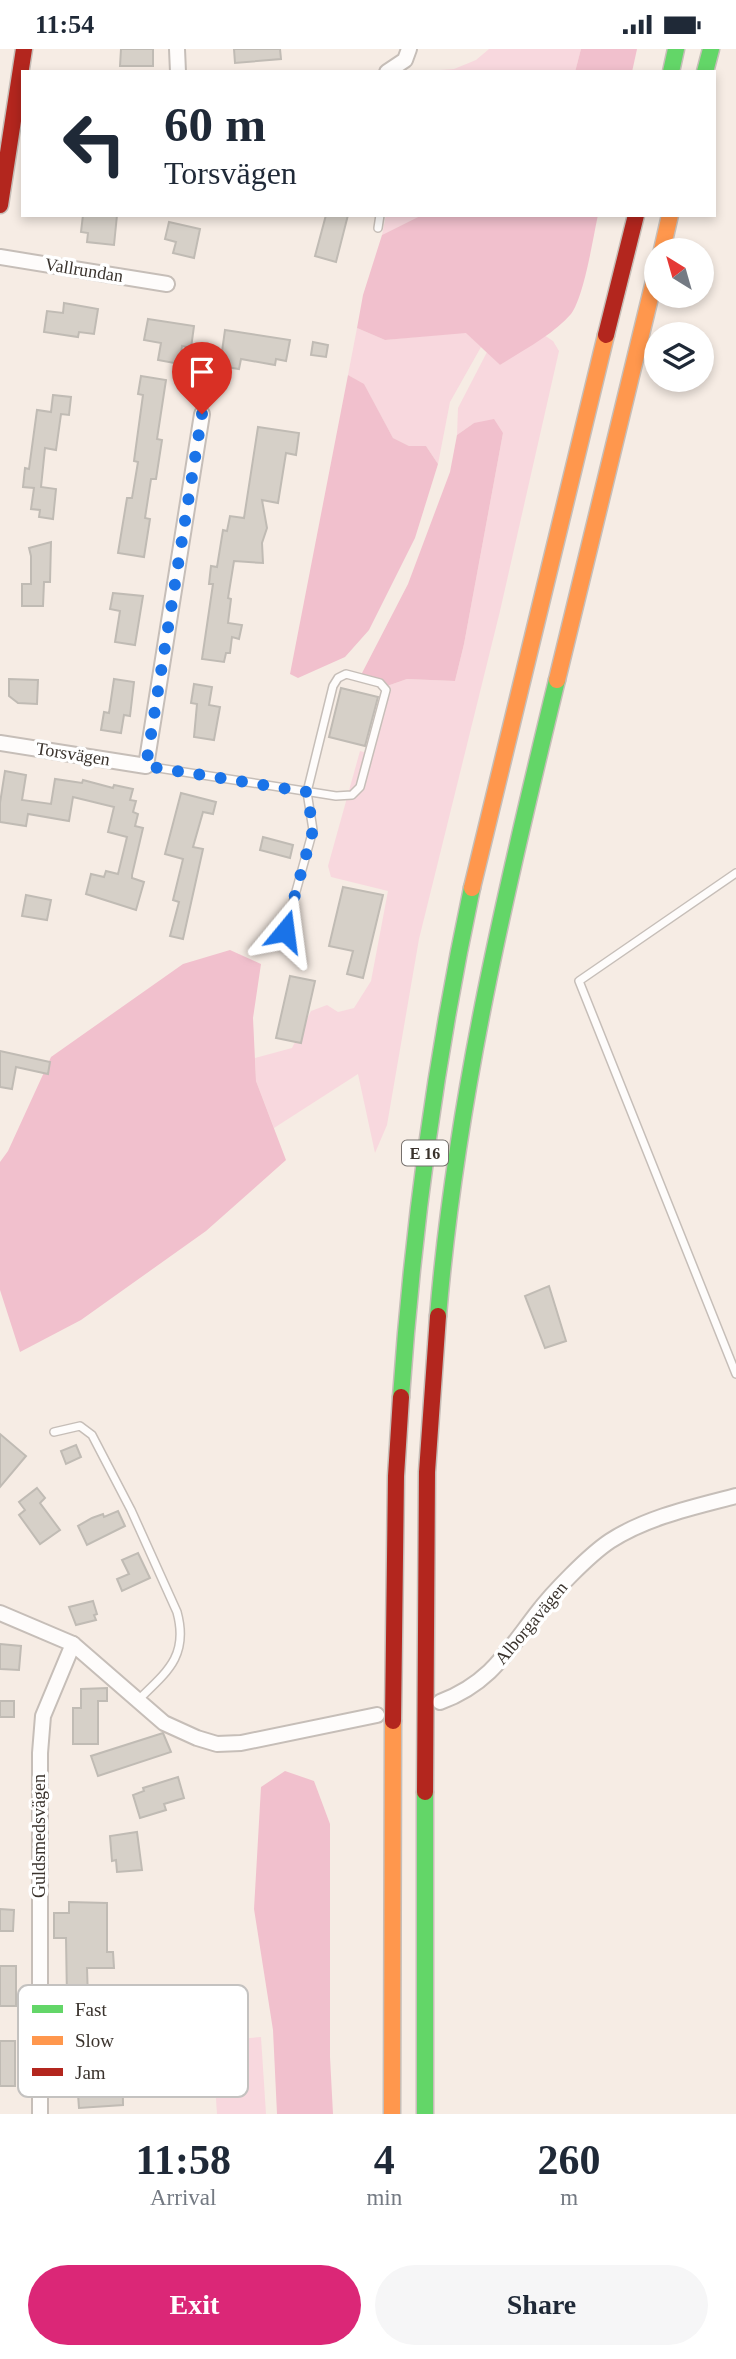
<!DOCTYPE html>
<html lang="en">
<head>
<meta charset="utf-8">
<style>
	:root { --surface:#fff; --page:#f6f6f7; --text:#1f2937; --muted:#747a83; --accent:#db2777 }
	body { margin:0; font-family:Georgia,serif; background:var(--page); color:var(--text); height:100vh; display:flex; flex-direction:column; font-size:26px; white-space:nowrap }
	* { box-sizing:border-box; margin:0 }
	p { font-size:23px; color:var(--muted) }
	.icon { flex:none; width:38px; height:38px; fill:none; stroke:currentColor; stroke-width:2; stroke-linecap:round; stroke-linejoin:round }
	.map { position:relative; height:2065px; overflow:hidden }
	.panel { display:flex; flex-direction:column; background:var(--surface); flex:1 }
	.panel>* { flex:none }
	.top-card { position:absolute; left:21px; top:21px; width:695px; height:147px; border-radius:0px; box-shadow:0 4px 10px #0003; background:#fff; color:var(--text); overflow:hidden }
	.needle { width:46px; rotate:323deg }
	.controls { position:absolute; left:644px; top:189px; display:grid; gap:14px }
	.controls a { display:grid; place-items:center; width:70px; height:70px; border-radius:50%; background:var(--surface); box-shadow:0 4px 10px #0003; font-size:35px }
	.pin { position:absolute; display:grid; place-items:center; width:60px; height:60px; color:#fff; margin:-72px -30px; border-radius:50% 50% 50% 0; rotate:-45deg; box-shadow:0 0 7px #0007 }
	.pin .icon { rotate:45deg }
	.me { position:absolute; width:77px; margin:-38px; rotate:16deg; stroke-linejoin:round; filter:drop-shadow(0 0 5px #0008) }
	.turn { display:flex; align-items:center; gap:24px; height:147px; padding:0 28px; font-size:32px }
	.turn .icon { width:91px; height:91px; stroke-width:2.5 }
	.turn b { display:block; font-size:49px; line-height:60px }
	.eta { display:flex; justify-content:space-evenly; align-items:center; height:119px; text-align:center }
	.eta b { font-size:42px; font-weight:800; line-height:49px }
	.button { display:flex; gap:14px; margin-top:auto; padding:14px 28px }
	.button a { flex:1; height:80px; border-radius:42px; background:var(--accent); color:#fff; font-size:28px; font-weight:800; line-height:80px; text-align:center }
	.button a+a { background:var(--page); color:var(--text) }
	.status { display:flex; justify-content:space-between; align-items:center; height:49px; padding:0 35px; background:var(--surface); direction:ltr }
	.status svg { height:19px; fill:currentColor }
	.map>svg:first-child { display:block }
	.green { fill:#f8d8de }
	.forest { fill:#f1c0cd }
	.building { fill:#d6d0c8; stroke:#c0bbb4; stroke-width:2 }
	.lines { fill:none; stroke-linecap:round; stroke-linejoin:round }
	.lane-casing { stroke:#c6beb8; stroke-width:10 }
	.street-casing { stroke:#c6beb8; stroke-width:18 }
	.fast-casing { stroke:#c6beb8; stroke-width:19 }
	.slow-casing { stroke:#c6beb8; stroke-width:19 }
	.jam-casing { stroke:#c6beb8; stroke-width:19 }
	.lane { stroke:#fefcfb; stroke-width:7 }
	.street { stroke:#fefcfb; stroke-width:14 }
	.fast { stroke:#63d668; stroke-width:16 }
	.slow { stroke:#ff974d; stroke-width:16 }
	.jam { stroke:#b3261e; stroke-width:16 }
	.route { stroke:#1a73e8; stroke-width:12; stroke-dasharray:0 21.6 }
	.labels { text-anchor:middle; dominant-baseline:central; stroke-width:7; stroke-linejoin:round; paint-order:stroke }
	.shield { fill:#fff; stroke:#75706c; stroke-width:2 }
	.shield-label { font-size:16px; font-weight:bold; fill:#3a332d }
	.street-label { font-size:18px; fill:#3a332d; stroke:#fff }
	.key { fill:#fff; stroke:#c4c2c0; stroke-width:2 }
	.key-label { font-size:19px; fill:#3a332d }
</style>
</head>
<body>
<div class="status"><b>11:54</b><svg viewBox="0 0 49 12"><path d="M0 12V9h3v3zM5 12V6h3v6zM10 12V3h3v9zM15 12V0h3v12zM26 1h20v11H26zM47 4h2v5h-2z"/></svg></div>
<div class="map">
<svg width="736" height="2065" viewBox="0 0 736 2065">
	<rect width="100%" height="100%" fill="#f6ece4"/>
	<!-- green -->
	<g class="green">
		<path d="M489,0h92l-6,23h-162l41,-3 22,-9z"/>
		<path d="M386,166h36l-40,20z"/>
		<path d="M357,279l28,12 81,-8 15,15 -31,55 -12,62 -12,-18h-17l-16,-8 -29,-53 -16,-10z"/>
		<path d="M544,286l9,6 6,10 -59,260 -81,328 -32,186 -12,28 -17,-79 -84,54 -18,-47 -1,-23 37,-10 19,-37 16,-6 11,7 16,-4 17,-27 17,-90 -57,-14 -3,-11 32,-115 11,3 16,-68 20,-7 48,2 9,-37 39,-211 -29,-10 -17,12 1,-27 29,-56 13,13z"/>
		<path d="M261,1988l5,77h-49l-5,-73z"/>
	</g>
	<!-- forest -->
	<g class="forest">
		<path d="M581,0h56l-5,23h-57z"/>
		<path d="M422,166h176c-5,23 -14,82 -27,99 -17,20 -49,37 -71,51l-34,-32 -81,7 -28,-12 6,-33 19,-60z"/>
		<path d="M348,326l16,9 29,54 16,8h17l12,18 -23,74 -46,92 -24,27 -47,21 -8,-4z"/>
		<path d="M494,370l9,14 -39,211 -9,37 -48,-2 -20,7 -26,-11 47,-91 42,-112 7,-37 17,-12z"/>
		<path d="M230,901l31,14 -8,54 3,63 30,79 -80,71 -125,89 -61,32 -20,-62v-128l8,-11 43,-94 132,-93z"/>
		<path d="M285,1722l29,10 16,43v233l3,57h-56l-4,-84 -19,-121 7,-122z"/>
	</g>
	<!-- building -->
	<g class="building">
		<path d="M121,0h32v17h-33z"/>
		<path d="M234,0h46l1,10 -46,4z"/>
		<path d="M83,166h34l-3,30 -27,-3 1,-9 -7,-1z"/>
		<path d="M326,166h22l-12,47 -21,-6z"/>
		<path d="M169,173l31,7 -6,29 -21,-5 3,-11 -11,-3z"/>
		<path d="M64,254l34,6 -4,25 -15,-2 -1,5 -34,-5 3,-21 16,2z"/>
		<path d="M148,270l46,7 -3,22 -9,-2 -2,18 -22,-4 3,-17 -17,-3z"/>
		<path d="M225,281l65,10 -4,21 -10,-2 -1,6 -34,-6 -2,10 -19,-3z"/>
		<path d="M313,293l15,3 -2,12 -15,-2z"/>
		<path d="M141,327l25,4 -9,59 5,1 -6,39h-5l-6,39 5,1 -6,38 -26,-4 9,-55h5l6,-36 -4,-1 9,-66 -5,-1z"/>
		<path d="M53,346l18,2 -2,18 -8,-1 -5,36 -11,-2 -4,39 15,2 -3,30 -14,-2 1,-7 -9,-1 3,-21 -11,-1 2,-19 4,1 8,-59 14,2z"/>
		<path d="M258,378l41,6 -3,22 -10,-2 -8,50 -16,-3 5,28 -5,15 1,20 -29,-2 -6,37 3,1 -3,24 14,2 -3,14 -7,-2 -2,16h-4l-2,9 -22,-3 11,-75h-4l2,-18 6,1 6,-37 4,1 3,-15 14,2z"/>
		<path d="M51,493l-1,40h-6l-1,24h-21v-22h9v-28l-2,-8z"/>
		<path d="M113,544l30,3 -8,49 -20,-3 5,-31 -10,-2z"/>
		<path d="M9,630l29,1 -1,24 -19,-1 -9,-7z"/>
		<path d="M114,630l20,3 -4,34 -6,-1 -3,18 -20,-3 3,-18 5,1z"/>
		<path d="M194,635l18,3 -3,18 11,2 -6,33 -20,-3 3,-33 -6,-1z"/>
		<path d="M341,639l37,9 -13,49 -36,-9z"/>
		<path d="M5,722l21,4 -4,25 29,4 4,-25 27,4 1,-3 30,8 1,-3 19,4 -3,11 6,1 -3,11 5,2 -3,12 8,2 -11,47v3l12,4 -8,28 -50,-16 5,-20 13,3 2,-6 12,3 9,-37 -19,-5 6,-25 -41,-10 -4,24 -41,-7 -2,12 -26,-4v-19z"/>
		<path d="M181,744l35,9 -3,12 -10,-2 -10,35 10,2 -20,90 -13,-3 9,-34 -6,-2 10,-41 -18,-5z"/>
		<path d="M263,788l30,8 -3,13 -30,-8z"/>
		<path d="M343,838l40,8 -20,83 -16,-4 6,-23 -24,-5z"/>
		<path d="M26,846l25,5 -4,20 -25,-4z"/>
		<path d="M290,927l25,5 -14,62 -25,-5z"/>
		<path d="M0,1002l50,11 -2,12 -32,-7 -4,22 -12,-2z"/>
		<path d="M549,1237l17,55 -21,7 -20,-52z"/>
		<path d="M0,1385l26,22 -26,31z"/>
		<path d="M76,1396l5,12 -15,7 -5,-13z"/>
		<path d="M37,1439l8,10 -5,5 20,27 -20,14 -21,-29 6,-5 -6,-8z"/>
		<path d="M118,1462l7,15 -38,19 -9,-19 14,-8 11,-4 1,3z"/>
		<path d="M138,1504l12,25 -28,13 -5,-12 12,-5 -7,-14z"/>
		<path d="M93,1552l4,13 -3,1 2,5 -20,5 -7,-18z"/>
		<path d="M0,1595l21,2 -2,24 -19,-1z"/>
		<path d="M107,1639v13h-9v43h-25v-36h8v-19z"/>
		<rect x="0" y="1652" width="14" height="16"/>
		<path d="M163,1684l8,19 -73,24 -7,-20z"/>
		<path d="M178,1728l6,21 -20,6 2,6 -26,8 -7,-23 11,-4 -1,-3z"/>
		<path d="M137,1783l5,38 -25,2 -1,-12 -4,1 -2,-25z"/>
		<path d="M69,1853l38,1v49h6l1,16h-27l1,31h-21l-1,-61h-12v-25h15z"/>
		<path d="M0,1860l14,1 -1,21h-13z"/>
		<rect x="0" y="1917" width="16" height="40"/>
		<path d="M79,1965h33v3l10,1 1,87 -44,3 -4,-55h4z"/>
		<rect x="0" y="1992" width="15" height="45"/>
	</g>
	<g class="lines">
		<!-- lane casing -->
		<g class="lane-casing">
			<g id="lane">
				<path d="M378,179l2,-13"/>
				<path d="M146,717l190,30 16,-1 8,-8 26,-97 -6,-7 -34,-9 -8,4 -5,8 -26,106 6,38 -28,101"/>
				<path d="M736,824l-157,108 157,393"/>
				<path d="M54,1383l26,-6 12,9 39,75 46,102c12,44 -10,60 -40,89"/>
			</g>
		</g>
		<!-- street casing -->
		<g class="street-casing">
			<g id="street">
				<path d="M177,0l1,23"/>
				<path d="M387,23l18,-12 4,-11"/>
				<path d="M0,208l167,27"/>
				<path d="M0,694l146,23 56,-352"/>
				<path d="M0,1564l73,31 -30,72 -3,37v361"/>
				<path d="M73,1595l91,79 33,15 20,6 24,-1 136,-28"/>
				<path d="M440,1653c49,-18 67,-50 97,-89 15,-20 52,-58 73,-72 37,-24 84,-34 126,-45"/>
			</g>
		</g>
		<!-- fast casing -->
		<g class="fast-casing">
			<g id="fast">
				<path d="M671,23l5,-23"/>
				<path d="M705,23l6,-23"/>
				<path d="M438,1267c18,-216 68,-427 119,-636"/>
				<path d="M401,1348c12,-172 35,-340 71,-509"/>
				<path d="M425,1743v322"/>
			</g>
		</g>
		<!-- slow casing -->
		<g class="slow-casing">
			<g id="slow">
				<path d="M662,201l8,-35"/>
				<path d="M557,631l99,-407"/>
				<path d="M472,839l134,-553"/>
				<path d="M392,2065l1,-393"/>
			</g>
		</g>
		<!-- jam casing -->
		<g class="jam-casing">
			<g id="jam">
				<path d="M0,156l24,-156"/>
				<path d="M606,286l30,-120"/>
				<path d="M393,1672l3,-245 5,-79"/>
				<path d="M425,1743l2,-320 11,-156"/>
			</g>
		</g>
		<!-- lane -->
		<use href="#lane" class="lane"/>
		<!-- street -->
		<use href="#street" class="street"/>
		<!-- fast -->
		<use href="#fast" class="fast"/>
		<!-- slow -->
		<use href="#slow" class="slow"/>
		<!-- jam -->
		<use href="#jam" class="jam"/>
	</g>
	<g class="lines">
		<!-- route -->
		<path class="route" d="M202,365l-56,352 161,26 6,38 -28,101"/>
	</g>
	<g class="labels">
		<!-- shield labels -->
		<rect class="shield" x="402" y="1091.5" width="46" height="25" rx="5"/>
		<g class="shield-label">
			<text x="425" y="1104">E 16</text>
		</g>
		<!-- street labels -->
		<g class="street-label">
			<text transform="translate(84 221) rotate(9)">Vallrundan</text>
			<text transform="translate(73 705) rotate(9)">Torsvägen</text>
			<text transform="translate(531 1574) rotate(-50)">Alborgavägen</text>
			<text transform="translate(39 1787) rotate(-90)">Guldsmedsvägen</text>
		</g>
	</g>
	<!-- legend -->
	<rect x="18" y="1936" width="230" height="112" rx="10" class="key"/>
	<rect x="32" y="1956" width="31" height="8" fill="#63d668"/>
	<rect x="32" y="1987" width="31" height="9" fill="#ff974d"/>
	<rect x="32" y="2019" width="31" height="8" fill="#b3261e"/>
	<g class="key-label">
		<text x="75" y="1967">Fast</text>
		<text x="75" y="1998">Slow</text>
		<text x="75" y="2030">Jam</text>
	</g>
</svg>
<div class="controls">
<a><svg class="needle" viewBox="-14 -14 28 28"><path d="M0-13l5 13h-10z" fill="#e53935"/><path d="M0 13l5-13h-10z" fill="#747a83"/></svg></a>
<a><svg class="icon" aria-label="layers" viewBox="0 0 24 24"><path d="M12 4l9 5-9 5-9-5zM3 14l9 5 9-5"/></svg></a>
</div>
<div class="pin" style="left:202px;top:365px;background:#d93025"><svg class="icon" aria-label="arrive" viewBox="0 0 24 24"><path d="M6 21V4h12l-3 4 3 4H6"/></svg></div>
<svg class="me" style="left:285px;top:882px" viewBox="-20 -20 40 40"><path d="M0-17L14 15 0 8-14 15z" fill="#1a73e8" stroke="#fff" stroke-width="4"/></svg>
<div class="top-card">
<div class="turn"><svg class="icon" aria-label="left" viewBox="0 0 24 24"><path d="M17 20v-9H6M10 6l-5 5 5 5"/></svg><div><b>60 m</b>Torsvägen</div></div>
</div>
</div>
<section class="panel">
<div class="eta">
<div><b>11:58</b><p>Arrival</p></div>
<div><b>4</b><p>min</p></div>
<div><b>260</b><p>m</p></div>
</div>
<div class="button"><a>Exit</a><a>Share</a></div>
</section>
</body>
</html>
